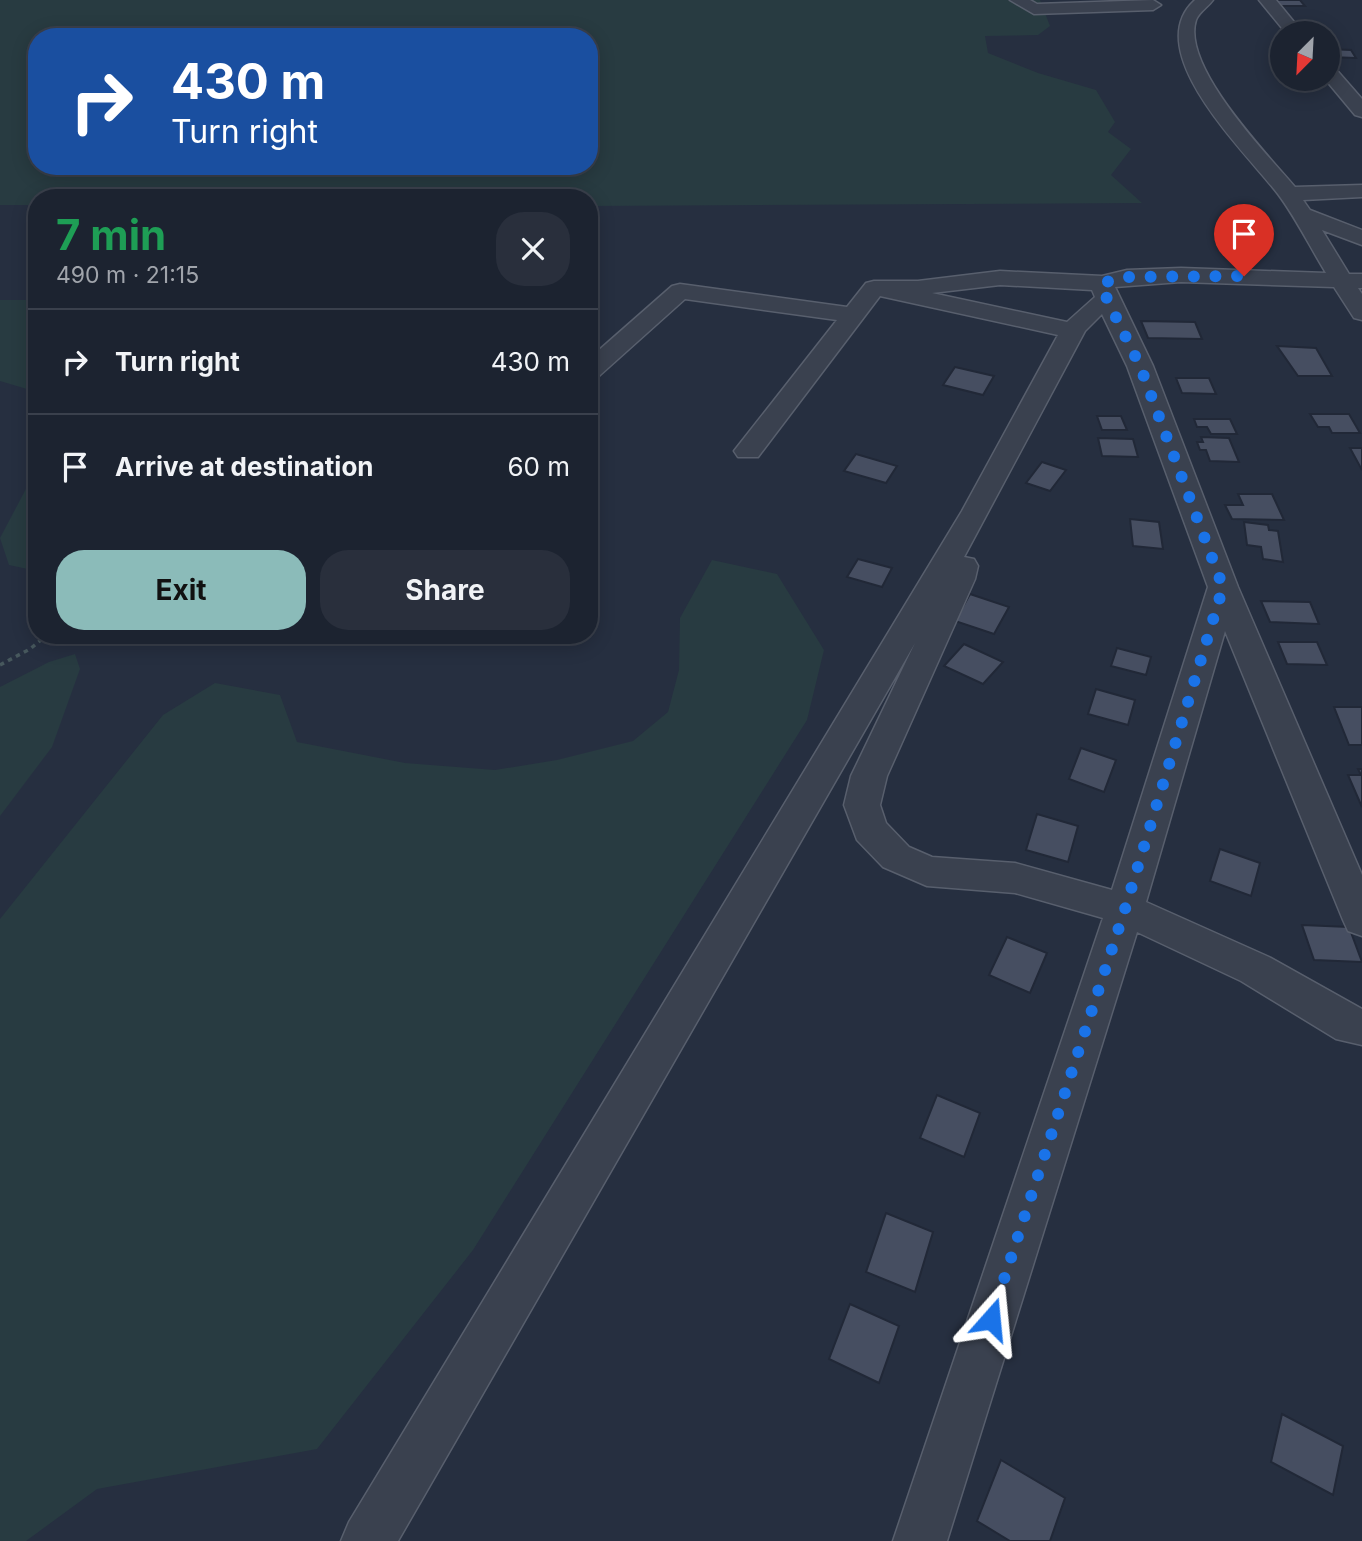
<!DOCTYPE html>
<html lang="en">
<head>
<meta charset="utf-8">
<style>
	:root { --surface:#1c2330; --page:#292f3c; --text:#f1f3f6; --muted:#a0a4ab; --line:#3a404c; --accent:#8bbbb9 }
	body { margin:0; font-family:Inter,sans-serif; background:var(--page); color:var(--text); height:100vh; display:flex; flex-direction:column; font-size:26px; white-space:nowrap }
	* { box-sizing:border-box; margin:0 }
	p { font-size:23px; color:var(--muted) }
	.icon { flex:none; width:38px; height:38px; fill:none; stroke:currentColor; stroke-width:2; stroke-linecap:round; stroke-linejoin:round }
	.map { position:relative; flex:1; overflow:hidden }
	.drawer { position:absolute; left:28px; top:189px; width:570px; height:455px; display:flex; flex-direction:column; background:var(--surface); border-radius:28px; box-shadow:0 4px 18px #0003,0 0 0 2px var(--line) }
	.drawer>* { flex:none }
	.banner { position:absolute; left:28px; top:28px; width:570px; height:147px; border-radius:28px; box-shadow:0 4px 18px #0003,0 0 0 2px var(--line); background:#1a4fa0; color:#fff; overflow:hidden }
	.needle { width:46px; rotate:204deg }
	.tools { position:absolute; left:1270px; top:21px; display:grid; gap:14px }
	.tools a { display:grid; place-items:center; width:70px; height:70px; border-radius:50%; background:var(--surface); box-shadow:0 4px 18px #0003,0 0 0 2px var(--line); font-size:35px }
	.pin { position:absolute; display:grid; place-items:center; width:60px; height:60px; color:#fff; margin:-72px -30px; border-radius:50% 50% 50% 0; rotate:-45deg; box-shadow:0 0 7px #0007 }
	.pin .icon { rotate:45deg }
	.me { position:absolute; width:77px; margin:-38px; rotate:18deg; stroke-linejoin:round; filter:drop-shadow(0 0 5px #0008) }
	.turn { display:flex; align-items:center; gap:24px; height:147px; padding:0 28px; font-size:32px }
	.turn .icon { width:91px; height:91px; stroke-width:2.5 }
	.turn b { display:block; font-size:49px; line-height:60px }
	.round { display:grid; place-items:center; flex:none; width:74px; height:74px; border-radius:28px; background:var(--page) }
	.overview { display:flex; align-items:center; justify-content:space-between; height:119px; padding:0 28px }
	h1 { font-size:42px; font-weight:700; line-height:52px; color:#1e9e55 }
	.button { display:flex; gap:14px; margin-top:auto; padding:14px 28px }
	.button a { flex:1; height:80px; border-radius:28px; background:var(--accent); color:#111; font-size:28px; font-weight:700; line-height:80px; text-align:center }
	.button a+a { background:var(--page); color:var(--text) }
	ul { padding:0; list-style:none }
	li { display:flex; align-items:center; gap:21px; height:105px; padding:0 28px; border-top:2px solid var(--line) }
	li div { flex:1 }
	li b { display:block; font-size:26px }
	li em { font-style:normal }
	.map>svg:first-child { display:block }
	.green { fill:#283b41; fill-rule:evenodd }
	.building { fill:#464e61; stroke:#212837; stroke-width:2 }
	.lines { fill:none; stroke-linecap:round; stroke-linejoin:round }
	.minor-casing { stroke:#585f6d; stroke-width:3 }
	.path { stroke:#47585d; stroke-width:3.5; stroke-dasharray:4.5 4.5; stroke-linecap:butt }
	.minor { fill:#3a414f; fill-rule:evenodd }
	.route { stroke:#1a73e8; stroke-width:12; stroke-dasharray:0 21.6 }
</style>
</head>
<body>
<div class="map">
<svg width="1362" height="1541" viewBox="0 0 1362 1541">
	<rect width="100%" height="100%" fill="#262f40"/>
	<!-- green -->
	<g class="green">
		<path d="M0,0h1040l10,26 -12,9 -53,1 3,17 50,20 58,17 19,32 -7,10 23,17 -20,26 31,28 -552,3v-8h-553v7h-37zM37,37h553v129h-553z"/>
		<path d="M0,300h37v92l-37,-11z"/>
		<path d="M37,468v103l-28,-6 -9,-27z"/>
		<path d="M712,560l65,14 47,76 -17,70 -334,530 -156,199 -220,40 -71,52h-26v-622l163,-204 52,-32 65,12 17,47 108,21 90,7 62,-10 76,-19 35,-29 11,-42 1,-52z"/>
		<path d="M75,654l5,15 -28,78 -52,69v-129l49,-25z"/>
	</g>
	<!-- building -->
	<g class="building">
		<path d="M1276,0h24l5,6h-24z"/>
		<path d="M1328,49l23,1 5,8 -28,-1z"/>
		<path d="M1141,321l54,1 7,17 -54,-1z"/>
		<path d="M1277,346l39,2 16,28h-34z"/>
		<path d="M955,367l39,9 -11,19 -40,-10z"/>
		<path d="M1176,378h33l7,16 -34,-1z"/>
		<path d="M1310,414h39l11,19h-28l-3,-6h-11z"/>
		<path d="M1097,416h24l6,14h-25z"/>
		<path d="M1194,419h36l7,15h-26l-4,-7h-10z"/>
		<path d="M1201,437l28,1 10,24 -29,-1 -4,-11h-6l-3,-8h6z"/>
		<path d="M1098,438l35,1 5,18 -36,-1z"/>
		<path d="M1350,448h12v22z"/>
		<path d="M856,454l41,12 -11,17 -42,-12z"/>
		<path d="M1042,462l24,8 -16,21 -24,-8z"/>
		<path d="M1238,494h34l12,26 -52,-1 -7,-14h18z"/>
		<path d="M1130,519l29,3 4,27 -30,-3z"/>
		<path d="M1244,522l24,3 1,5 9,1 5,31 -20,-3 -2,-12 -14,-2z"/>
		<path d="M858,559l34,9 -10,19 -35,-10z"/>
		<path d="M970,594l39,13 -15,27 -39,-13z"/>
		<path d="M1261,601l49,1 9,22 -49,-2z"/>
		<path d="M1278,642h39l10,23 -40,-1z"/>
		<path d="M964,644l39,18 -20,22 -39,-18z"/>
		<path d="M1117,648l34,9 -5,18 -35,-9z"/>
		<path d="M1096,689l39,11 -7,25 -40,-11z"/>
		<path d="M1334,707h28v38h-13z"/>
		<path d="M1081,748l35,12 -12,32 -35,-13z"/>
		<path d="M1358,769h4v38l-14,-32h13z"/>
		<path d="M1037,814l41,12 -10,36 -42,-12z"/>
		<path d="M1220,849l40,14 -9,33 -41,-15z"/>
		<path d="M1302,925l47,2 13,35 -48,-2z"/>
		<path d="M1007,937l40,16 -17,40 -41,-18z"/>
		<path d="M937,1095l43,18 -16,44 -44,-19z"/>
		<path d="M886,1213l47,19 -18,60 -49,-20z"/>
		<path d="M850,1304l49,22 -20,57 -50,-24z"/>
		<path d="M1282,1414l61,32 -10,49 -62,-33z"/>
		<path d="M1001,1460l64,38 -15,43h-40l-33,-20z"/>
	</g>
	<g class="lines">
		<!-- minor casing -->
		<g class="minor-casing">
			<g id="minor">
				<path d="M1010,0h20l7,4 116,-4 8,5 -8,5 -119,4z"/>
				<path d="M1195,0h18c-5,7 -14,12 -17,20 -15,46 71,134 99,167l67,-2v12l-59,3 7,10 52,20v15l-40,-15 27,44h13v14h-4l4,6v26l-8,-2 -20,-31 -153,-5 -66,5 38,79 85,221 124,288v61l-14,-5 -5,-11 -118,-289 -79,271 123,55 93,52v36l-26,-6 -95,-58 -104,-49 -190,609h-54l210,-623 -88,-25 -88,-7 -44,-19 -26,-27 -13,-35 7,-29 64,-133 -517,898h-57l8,-19 613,-1011 96,-176 -178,-39 -122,161h-20l-4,-6 103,-131 -152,-21 -86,77 -9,3v-21l82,-72 8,-2 167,23 19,-24 8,-2h44l82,-10 102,5 25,-6 54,-2 145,5c-16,-26 -30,-55 -48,-79 -31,-41 -140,-143 -83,-194zM1000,285l92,5 3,7 -28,25 -135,-29zM1102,314l25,52 81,221 -96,303 -97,-27 -83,-6 -23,-10 -23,-24 -6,-18 7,-29 88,-197 3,-13 -4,-7 -10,-2 121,-226z"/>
				<path d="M1259,0h17l27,33h-17z"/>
				<path d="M1328,66l6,1 28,32v18l-7,-2 -30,-36h3z"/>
			</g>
		</g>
		<!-- path -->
		<path class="path" d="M0,665l30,-16 17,-14"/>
		<!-- minor -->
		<use href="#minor" class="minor"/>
	</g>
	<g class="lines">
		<!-- route -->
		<path class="route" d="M991,1319l134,-410 98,-322 -83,-221 -33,-67 -5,-16 25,-6 117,-1"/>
	</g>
</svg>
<div class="tools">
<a><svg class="needle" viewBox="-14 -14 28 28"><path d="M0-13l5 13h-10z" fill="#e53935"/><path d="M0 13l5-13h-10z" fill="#a0a4ab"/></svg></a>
</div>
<div class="pin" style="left:1244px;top:276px;background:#d93025"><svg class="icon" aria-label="arrive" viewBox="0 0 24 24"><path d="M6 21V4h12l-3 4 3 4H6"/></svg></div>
<svg class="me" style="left:991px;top:1319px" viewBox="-20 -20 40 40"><path d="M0-17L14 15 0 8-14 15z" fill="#1a73e8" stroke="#fff" stroke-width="4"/></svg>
<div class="banner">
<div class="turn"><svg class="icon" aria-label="right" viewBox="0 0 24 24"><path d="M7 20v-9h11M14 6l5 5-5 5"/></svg><div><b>430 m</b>Turn right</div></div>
</div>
<section class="drawer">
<div class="overview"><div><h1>7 min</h1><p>490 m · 21:15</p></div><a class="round"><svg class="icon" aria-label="close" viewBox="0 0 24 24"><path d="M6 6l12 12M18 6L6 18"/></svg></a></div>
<ul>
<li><svg class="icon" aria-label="right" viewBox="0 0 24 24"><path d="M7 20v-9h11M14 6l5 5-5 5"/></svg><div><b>Turn right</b></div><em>430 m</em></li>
<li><svg class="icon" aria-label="arrive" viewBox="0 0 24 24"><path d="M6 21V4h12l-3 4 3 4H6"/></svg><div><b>Arrive at destination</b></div><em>60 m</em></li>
</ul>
<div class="button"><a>Exit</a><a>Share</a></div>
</section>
</div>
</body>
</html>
